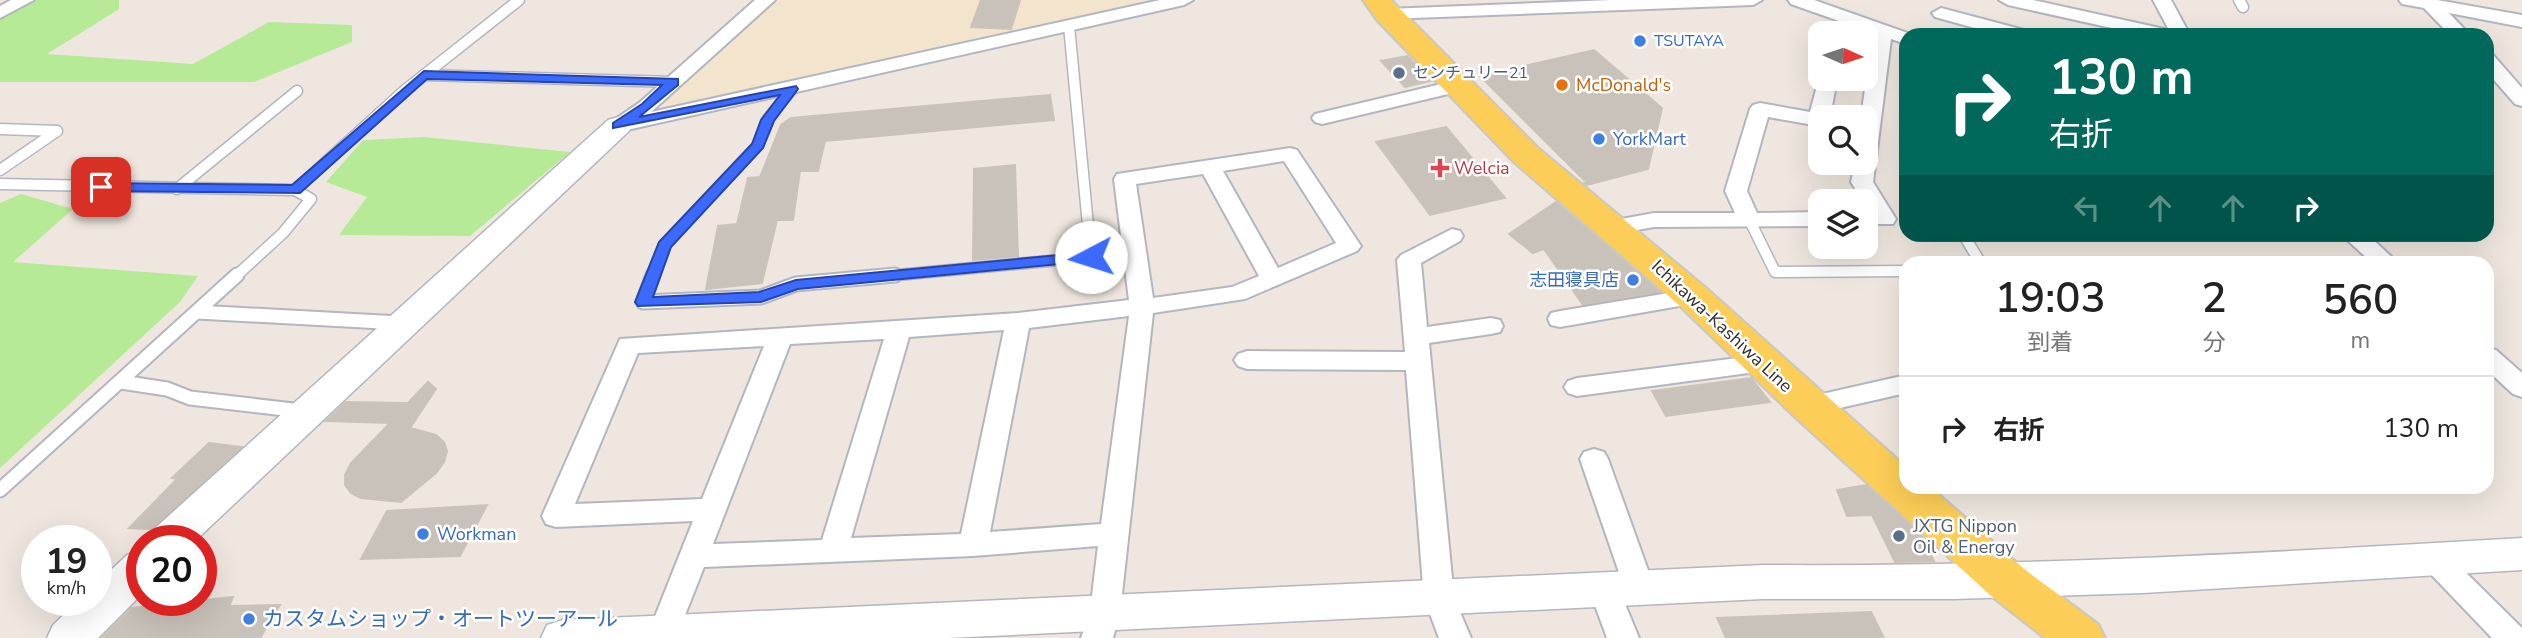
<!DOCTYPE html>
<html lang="ja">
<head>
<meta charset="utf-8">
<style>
	:root { --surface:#fff; --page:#f2f2f2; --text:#222; --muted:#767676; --line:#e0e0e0 }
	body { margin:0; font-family:"Nunito Sans","Noto Sans JP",sans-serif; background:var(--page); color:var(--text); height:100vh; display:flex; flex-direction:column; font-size:26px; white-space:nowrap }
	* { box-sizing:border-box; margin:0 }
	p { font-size:23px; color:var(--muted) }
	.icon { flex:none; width:38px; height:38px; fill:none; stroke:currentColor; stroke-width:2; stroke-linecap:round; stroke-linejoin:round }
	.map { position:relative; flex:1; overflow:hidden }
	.sheet { position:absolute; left:1899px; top:256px; width:595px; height:238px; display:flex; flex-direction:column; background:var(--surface); border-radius:21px; box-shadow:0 7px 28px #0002 }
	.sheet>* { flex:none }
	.banner { position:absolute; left:1899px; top:28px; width:595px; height:214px; border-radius:21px; box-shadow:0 7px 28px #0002; background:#00695c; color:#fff; overflow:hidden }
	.needle { width:46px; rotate:93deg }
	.tools { position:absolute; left:1808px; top:21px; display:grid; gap:14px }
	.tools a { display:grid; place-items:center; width:70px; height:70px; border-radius:14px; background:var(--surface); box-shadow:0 7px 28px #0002; font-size:35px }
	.speed { position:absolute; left:21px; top:525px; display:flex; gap:14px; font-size:35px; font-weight:700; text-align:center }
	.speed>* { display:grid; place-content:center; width:91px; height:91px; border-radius:50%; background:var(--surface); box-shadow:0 7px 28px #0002; line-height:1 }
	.speed small { font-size:18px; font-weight:400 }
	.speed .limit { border:10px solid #d22; background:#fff; color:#111 }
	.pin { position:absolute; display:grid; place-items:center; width:60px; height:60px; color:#fff; margin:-30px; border-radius:14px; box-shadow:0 4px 10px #0006 }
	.me { position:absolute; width:77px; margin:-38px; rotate:265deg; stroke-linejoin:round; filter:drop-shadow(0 0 5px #0008) }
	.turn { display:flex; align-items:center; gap:24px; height:147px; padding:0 35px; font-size:32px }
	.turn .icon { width:91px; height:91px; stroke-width:2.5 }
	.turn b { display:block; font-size:49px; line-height:60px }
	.lanes { display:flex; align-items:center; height:66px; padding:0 35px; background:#0003; justify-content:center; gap:35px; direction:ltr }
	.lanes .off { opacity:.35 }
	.eta { display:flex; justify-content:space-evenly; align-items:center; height:119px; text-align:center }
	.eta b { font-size:42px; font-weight:600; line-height:49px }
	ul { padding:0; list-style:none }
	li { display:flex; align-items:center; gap:21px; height:105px; padding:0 35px; border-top:2px solid var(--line) }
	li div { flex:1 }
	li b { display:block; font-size:26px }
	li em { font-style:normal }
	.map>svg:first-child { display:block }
	.education { fill:#f2e4cd }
	.green { fill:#b7ea97 }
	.building { fill:#c8c2ba; stroke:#cbc3b8; stroke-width:2 }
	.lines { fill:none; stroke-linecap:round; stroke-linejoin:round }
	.lane-far1-casing { stroke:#b3b6c1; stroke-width:13 }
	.lane-casing { stroke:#b3b6c1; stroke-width:17 }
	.street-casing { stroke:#b3b6c1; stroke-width:4 }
	.secondary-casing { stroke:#b3b6c1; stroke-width:3 }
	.primary-casing { stroke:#c8c8c8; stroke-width:4 }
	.lane-far1 { stroke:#fff; stroke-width:10 }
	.lane { stroke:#fff; stroke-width:13 }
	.street { fill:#fff; fill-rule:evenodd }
	.secondary { fill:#fff; fill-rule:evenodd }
	.primary { fill:#fccd57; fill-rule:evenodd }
	.route { fill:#3c6aff; stroke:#2745a6; stroke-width:2 }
	.shop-dot { fill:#3f7fe0; stroke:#fff; stroke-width:2.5 }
	.service-dot { fill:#5c6f8a; stroke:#fff; stroke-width:2.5 }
	.food-dot { fill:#e8710a; stroke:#fff; stroke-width:2.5 }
	.health-dot { fill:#e0444e; stroke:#fff; stroke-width:2.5 }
	.labels { text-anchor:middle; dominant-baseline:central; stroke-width:5; stroke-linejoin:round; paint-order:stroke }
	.far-shop-label { font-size:16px; fill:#366cbe; stroke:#fff; text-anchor:start }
	.far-service-label { font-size:16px; fill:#4e5e75; stroke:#fff; text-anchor:start }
	.food-label { font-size:18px; fill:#c56008; stroke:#fff; text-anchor:start }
	.shop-label { font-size:18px; fill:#366cbe; stroke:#fff; text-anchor:start }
	.health-label { font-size:18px; fill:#be3a42; stroke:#fff; text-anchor:start }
	.street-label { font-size:18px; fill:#2d2d2d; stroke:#fff }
	.service-label { font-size:18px; fill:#4e5e75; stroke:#fff; text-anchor:start }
	.near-shop-label { font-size:21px; fill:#366cbe; stroke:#fff; text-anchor:start }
</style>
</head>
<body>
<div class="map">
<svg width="2522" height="638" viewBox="0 0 2522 638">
	<rect width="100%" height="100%" fill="#efe7df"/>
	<!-- education -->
	<path class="education" d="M773,0h369l-1,4 -471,106 -12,-7z"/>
	<!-- green -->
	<g class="green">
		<path d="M37,0h82v9l-72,45 146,10 76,-42 83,3v17l-98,40h-254v-63z"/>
		<path d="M424,137l146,15 -100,84 -131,-1 28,-38 -41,-15 37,-42z"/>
		<path d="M21,194l52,15 -60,53 185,14 -18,26 -180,166v-265z"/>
	</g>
	<!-- building -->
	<g class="building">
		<path d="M981,0h39l-9,29 -40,-2z"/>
		<path d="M1594,50l68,58 -14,61 -61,16 -3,-2 6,-4 -6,1 -104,-104z"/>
		<path d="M1407,56l24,25 -26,6 -24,-26z"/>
		<path d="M1050,95l4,25 -229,21 -7,30h-18l-7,49h-16l-15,63 -56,6 12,-63 19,-2 11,-46 12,-1 21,-52 10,-7z"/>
		<path d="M1446,127l59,71 -75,17 -54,-73z"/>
		<path d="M1015,165l3,91 -45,4 1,-91z"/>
		<path d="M1556,202l104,90 -77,13 -39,-56 -11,4 -24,-19z"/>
		<path d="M1751,378l19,24 -104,14 -14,-25z"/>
		<path d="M428,382l8,7 -26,39 26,7 8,7 3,9 -3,11 -8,11 -35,29 -40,-4 -10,-5 -6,-8v-10l6,-12 39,-40 -64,-2 20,-19 62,1z"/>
		<path d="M209,443l33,4 -91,82 -22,-1 48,-49 -5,-1z"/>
		<path d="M1866,485l55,50 13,26 -39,1 -23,-47 -25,1 -10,-26z"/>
		<path d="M487,505l-27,51 -99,3 26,-48z"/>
		<path d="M233,597l-4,9 51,-1 -20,33h-158l30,-30z"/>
		<path d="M1871,612l13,26h-158l-9,-20z"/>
	</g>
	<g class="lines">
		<!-- lane-far1 casing -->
		<g class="lane-far1-casing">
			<g id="lane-far1">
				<path d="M2239,0l4,7"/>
				<path d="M424,75l250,7"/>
				<path d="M0,129l57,2 -57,39"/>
				<path d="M0,184l295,6"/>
				<path d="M177,189l120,-98"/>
				<path d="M1749,219l26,53 131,-1"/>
				<path d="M1963,234l17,28"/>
				<path d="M235,277l48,-44 28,-34 -16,-9 109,-99 115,-91"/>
				<path d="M652,277l12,-32 94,-100 9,-25 25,-31"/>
				<path d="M876,277l215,-20 -22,-231"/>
			</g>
		</g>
		<!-- lane casing -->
		<g class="lane-casing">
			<g id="lane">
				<path d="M653,275l-10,27 118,-5 35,-13 99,-9"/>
				<path d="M197,312l203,11"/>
				<path d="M121,382l46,7 23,9 112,13"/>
				<path d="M0,490l237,-215"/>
			</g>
		</g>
		<!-- street casing -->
		<g class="street-casing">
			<g id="street">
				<path d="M11,0h23l-34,18v-12z"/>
				<path d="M755,0h20l-124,112 509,-112h33l-9,5 -566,127 -7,-2 -3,-4 3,-4 28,-19z"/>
				<path d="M1611,0h151l-9,5 -366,14 -9,-5 9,-5z"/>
				<path d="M1788,0h26l99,35h-7v9l-15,-5 -18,143 23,37 -3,5h-16l-26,-42 4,-19h11v-46h-5l12,-84 -82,-29z"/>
				<path d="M1999,0h34l136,30 -16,-30h18l19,35h-47l-135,-30z"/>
				<path d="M2399,0h38l85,15v12l-73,-14 21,22h-20l-26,-27 -22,-4z"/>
				<path d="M1941,8l87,23 2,4h-30l-65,-18 -3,-4z"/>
				<path d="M2487,54l7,2 28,32v18l-7,-2 -28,-32z"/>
				<path d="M1820,75v4h17l-7,38h-10l-1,9 -51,-9 -21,74 10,22 63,-1v14l-166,1 -41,7 -8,-2 -3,-5 3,-5 49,-9h81l-10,-22 25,-82 3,-4 7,-2 50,9z"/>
				<path d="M1458,80l7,2 3,4 -3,4 -143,34 -7,-2 -3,-4 3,-4z"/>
				<path d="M1290,148l7,2 64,96 -4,5 -112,48 -92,14 -33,299 -7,26h-32l9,-26 8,-66 -125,10 -269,11 -28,71h-26l-2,-4 45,-113 -137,6 -10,-3 -4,-8 78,-177 398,-26 111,-13 -15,-121 3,-5zM1284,161l52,82 -58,25 -55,-97zM1203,174l56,102 -27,11 -79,11 -17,-114zM1129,316l-28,208 -111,8 39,-204zM1004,330l-43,204 -110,4 58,-201zM884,339l-62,201 -109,4 77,-200zM764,346l-62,153 -127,5 63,-151z"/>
				<path d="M1452,229l8,2 3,5 -3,5 -39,22 6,64 64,-9 9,2 3,6 -3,6 -9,2 -62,9 25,255 17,40h-32l-15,-40 -18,-228 -159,-1 -9,-3 -4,-6 4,-6 9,-3 158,1 -8,-92 4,-5z"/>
				<path d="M2341,234h26l30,28h-26z"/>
				<path d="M1693,289l9,3 3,5 -3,5 -142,25 -9,-2 -3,-6 3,-6 9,-2z"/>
				<path d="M2487,348l9,2 26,23v24l-9,-3 -26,-24z"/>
				<path d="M1762,355l9,3 4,6 -4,6 -194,26 -9,-3 -4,-6 4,-6 9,-3z"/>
				<path d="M1906,375v18l-97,22 -9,-2 -4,-7 4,-7 9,-2z"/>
				<path d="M1594,449l10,3 4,7 46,128 -4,9 -11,3 -11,-3 -4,-9 -44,-128 4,-7z"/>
				<path d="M2435,548l10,4 77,76v10h-30l-67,-70 -5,-8 5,-8z"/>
				<path d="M1604,577l11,3 24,58h-32l-18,-49 4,-9z"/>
			</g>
		</g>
		<!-- secondary casing -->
		<g class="secondary-casing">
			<g id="secondary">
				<path d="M618,117l10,3 5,6 -5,6 -433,409h-48l6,-11 455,-410z"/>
				<path d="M2522,538v32l-379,23 -190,6h-190l-815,39h-407l6,-13 16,-5 1200,-55c254,2 506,-12 759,-27z"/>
				<path d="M142,550v44l-44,44h-51l6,-13 26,-25h17v-16l31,-29z"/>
			</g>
		</g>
		<!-- primary casing -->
		<g class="primary-casing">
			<path id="primary" d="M1363,0h28l147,148 168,140 200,179v19h23l95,83 74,55 7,14h-60l-55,-43 -196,-179 -114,-110 -166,-144 -137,-142z"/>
		</g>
		<!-- lane-far1 -->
		<use href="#lane-far1" class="lane-far1"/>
		<!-- lane -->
		<use href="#lane" class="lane"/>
		<!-- street -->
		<use href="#street" class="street"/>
		<!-- secondary -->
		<use href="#secondary" class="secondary"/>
		<!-- primary -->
		<use href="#primary" class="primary"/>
	</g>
	<!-- route -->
	<path class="route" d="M424,71l254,8v6l-39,32 157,-31 2,3 -24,32 -11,27 -92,99 -18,50 106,-5 37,-12 295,-28 8,5 -8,4 -293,28 -37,13 -123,4 -3,-4 24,-60 93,-98 9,-24 19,-25 -167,33v-5l29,-19 20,-19 -235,-6 -127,114 -199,-2 -7,-4 7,-4 191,2z"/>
	<!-- markers -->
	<g class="shop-dot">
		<circle cx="1640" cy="41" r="7"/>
		<circle cx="1599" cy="139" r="7"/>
		<circle cx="1633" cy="280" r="7"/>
		<circle cx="423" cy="534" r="7"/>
		<circle cx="249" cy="619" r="7"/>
	</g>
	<g class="service-dot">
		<circle cx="1399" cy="73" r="7"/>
		<circle cx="1899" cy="536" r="7"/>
	</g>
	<circle class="food-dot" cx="1562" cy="85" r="7"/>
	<path class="health-dot" d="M1436.5 157.5h7v7h7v7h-7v7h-7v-7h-7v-7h7z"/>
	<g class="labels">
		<!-- far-shop labels -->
		<g class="far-shop-label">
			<text x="1654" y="41">TSUTAYA</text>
		</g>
		<!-- far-service labels -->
		<g class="far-service-label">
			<text x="1413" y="73">センチュリー21</text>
		</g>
		<!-- food labels -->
		<g class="food-label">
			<text x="1576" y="85">McDonald's</text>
		</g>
		<!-- shop labels -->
		<g class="shop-label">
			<text x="1613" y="139">YorkMart</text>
			<text x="1619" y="280" text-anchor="end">志田寝具店</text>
			<text x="437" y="534">Workman</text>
		</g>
		<!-- health labels -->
		<g class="health-label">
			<text x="1454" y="168">Welcia</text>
		</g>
		<!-- street labels -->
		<g class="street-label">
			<text transform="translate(1722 326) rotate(43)">Ichikawa-Kashiwa Line</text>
		</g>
		<!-- service labels -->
		<g class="service-label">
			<text x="1913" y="526">JXTG Nippon<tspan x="1913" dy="21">Oil &amp; Energy</tspan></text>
		</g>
		<!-- near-shop labels -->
		<g class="near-shop-label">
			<text x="263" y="619">カスタムショップ・オートツーアール</text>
		</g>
	</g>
</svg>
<div class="tools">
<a><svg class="needle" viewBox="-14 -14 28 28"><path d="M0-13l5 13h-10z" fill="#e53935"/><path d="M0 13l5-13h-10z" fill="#767676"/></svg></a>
<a><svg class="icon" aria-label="search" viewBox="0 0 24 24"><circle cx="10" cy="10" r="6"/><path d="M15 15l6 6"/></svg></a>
<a><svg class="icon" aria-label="layers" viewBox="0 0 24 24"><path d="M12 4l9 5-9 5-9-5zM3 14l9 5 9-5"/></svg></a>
</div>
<div class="speed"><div>19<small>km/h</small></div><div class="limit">20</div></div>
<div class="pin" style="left:101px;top:187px;background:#d93025"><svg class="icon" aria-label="arrive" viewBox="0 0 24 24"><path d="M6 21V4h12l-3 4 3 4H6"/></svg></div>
<svg class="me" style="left:1091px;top:257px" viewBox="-20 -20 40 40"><circle r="19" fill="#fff"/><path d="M0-13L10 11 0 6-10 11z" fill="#3c6aff"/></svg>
<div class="banner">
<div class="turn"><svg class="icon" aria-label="right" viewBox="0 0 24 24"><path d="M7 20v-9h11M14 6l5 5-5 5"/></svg><div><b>130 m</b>右折</div></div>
<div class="lanes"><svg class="icon off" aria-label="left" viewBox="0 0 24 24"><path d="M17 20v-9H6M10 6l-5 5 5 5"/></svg><svg class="icon off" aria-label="ahead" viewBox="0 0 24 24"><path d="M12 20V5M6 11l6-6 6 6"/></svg><svg class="icon off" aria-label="ahead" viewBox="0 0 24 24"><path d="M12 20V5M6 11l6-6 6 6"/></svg><svg class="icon" aria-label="right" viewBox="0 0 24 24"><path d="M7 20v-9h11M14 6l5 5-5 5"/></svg></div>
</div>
<section class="sheet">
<div class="eta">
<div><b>19:03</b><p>到着</p></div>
<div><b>2</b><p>分</p></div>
<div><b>560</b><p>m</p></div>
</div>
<ul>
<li><svg class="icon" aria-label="right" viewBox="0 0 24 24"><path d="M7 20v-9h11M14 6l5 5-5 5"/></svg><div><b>右折</b></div><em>130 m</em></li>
</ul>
</section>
</div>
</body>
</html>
